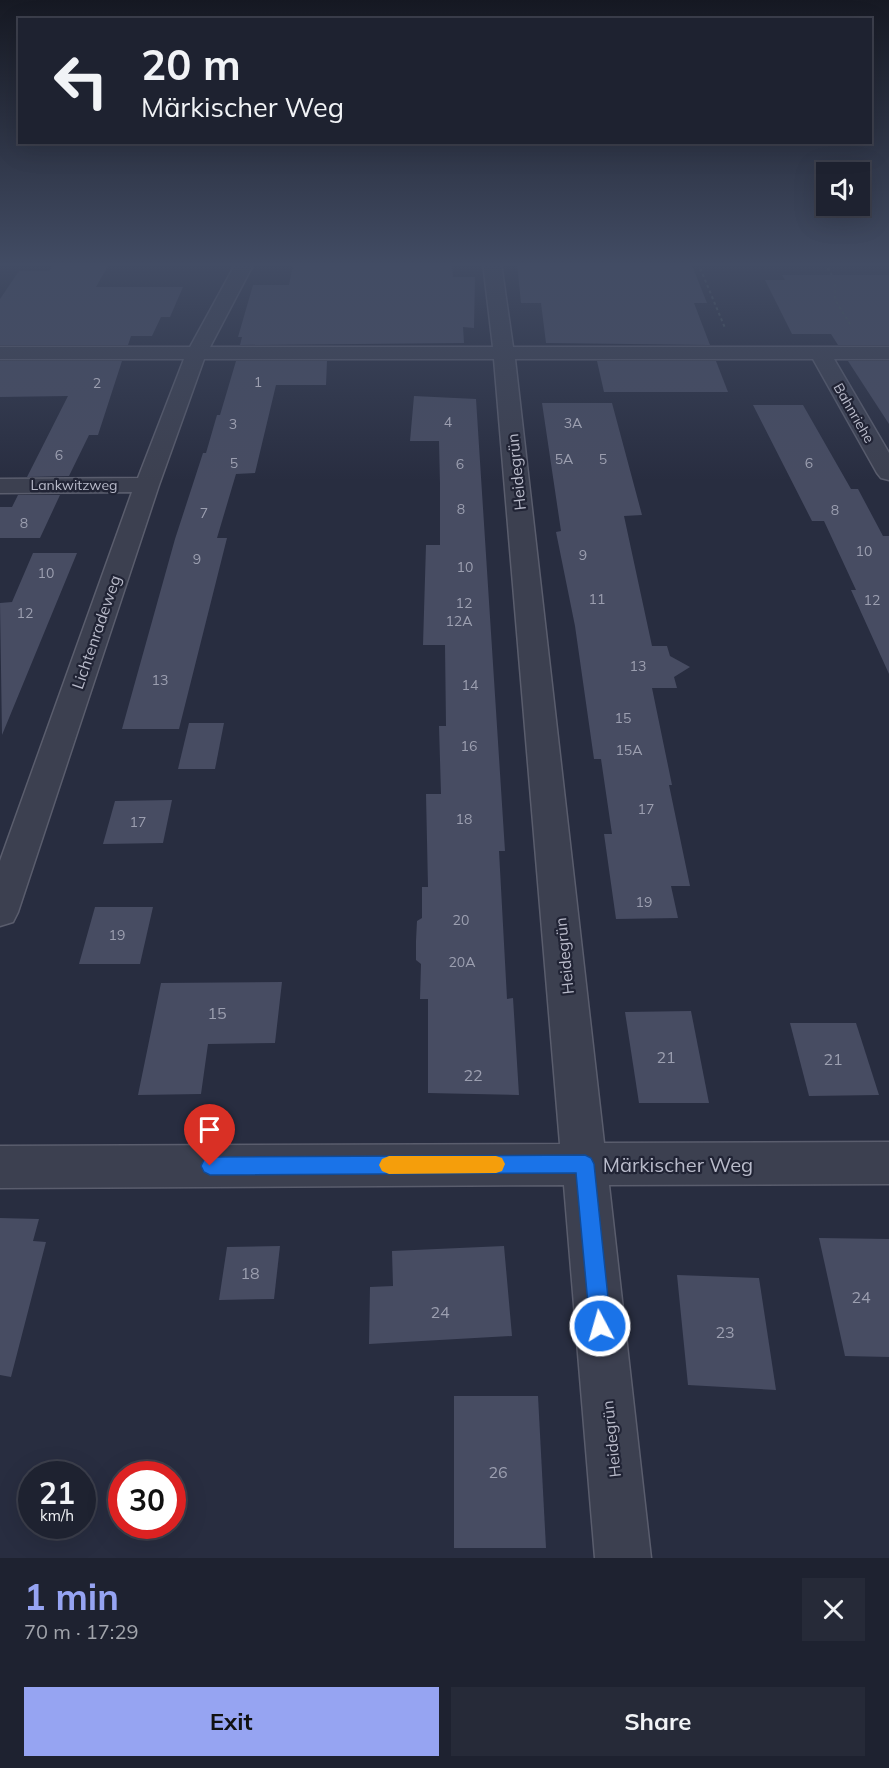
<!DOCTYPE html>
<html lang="en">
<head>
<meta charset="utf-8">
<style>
	:root { --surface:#1e2230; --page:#262a38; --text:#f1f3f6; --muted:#a1a4ab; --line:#3c3f4c; --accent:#96a4f2 }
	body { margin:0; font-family:Mulish,sans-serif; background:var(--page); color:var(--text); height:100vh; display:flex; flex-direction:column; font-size:22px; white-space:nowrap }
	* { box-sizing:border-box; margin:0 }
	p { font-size:20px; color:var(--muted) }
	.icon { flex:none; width:33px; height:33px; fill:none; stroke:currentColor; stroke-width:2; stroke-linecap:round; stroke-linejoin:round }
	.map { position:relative; height:1558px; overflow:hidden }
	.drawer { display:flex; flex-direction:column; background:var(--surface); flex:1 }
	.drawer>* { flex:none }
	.banner { position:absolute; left:18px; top:18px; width:854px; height:126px; border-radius:0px; box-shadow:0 6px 24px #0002,0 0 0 2px var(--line); background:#1e2230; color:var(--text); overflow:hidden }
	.buttons { position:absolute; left:816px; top:162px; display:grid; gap:12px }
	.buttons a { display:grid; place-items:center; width:54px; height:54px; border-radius:0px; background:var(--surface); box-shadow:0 6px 24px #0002,0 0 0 2px var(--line); font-size:30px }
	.speed { position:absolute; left:18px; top:1461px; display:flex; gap:12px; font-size:30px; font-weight:700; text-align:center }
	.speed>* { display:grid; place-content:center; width:78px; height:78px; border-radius:50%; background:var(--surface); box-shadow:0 6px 24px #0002,0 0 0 2px var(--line); line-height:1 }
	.speed small { font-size:15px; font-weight:400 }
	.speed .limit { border:9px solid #d22; background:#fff; color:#111 }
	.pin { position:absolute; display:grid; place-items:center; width:51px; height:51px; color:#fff; margin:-62px -26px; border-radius:50% 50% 50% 0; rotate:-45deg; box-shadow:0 0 6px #0007 }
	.pin .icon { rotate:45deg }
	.me { position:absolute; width:66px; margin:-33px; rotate:354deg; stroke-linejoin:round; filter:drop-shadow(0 0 4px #0008) }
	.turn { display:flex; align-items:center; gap:21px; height:126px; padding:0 24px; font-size:27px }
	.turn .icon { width:78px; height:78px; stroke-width:2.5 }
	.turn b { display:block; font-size:42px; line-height:51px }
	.round { display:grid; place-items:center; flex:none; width:63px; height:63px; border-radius:0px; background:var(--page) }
	.summary { display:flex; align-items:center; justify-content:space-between; height:102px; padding:0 24px }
	h1 { font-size:36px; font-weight:700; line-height:45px; color:var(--accent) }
	.action { display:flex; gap:12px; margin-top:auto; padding:12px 24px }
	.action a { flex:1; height:69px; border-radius:0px; background:var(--accent); color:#111; font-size:24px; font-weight:700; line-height:69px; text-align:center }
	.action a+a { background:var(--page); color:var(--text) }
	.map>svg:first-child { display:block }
	.building { fill:#474c62 }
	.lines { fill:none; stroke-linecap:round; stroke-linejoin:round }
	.street-casing { stroke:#5a5d6d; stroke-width:3 }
	.path { stroke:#48565e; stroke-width:2; stroke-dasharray:3 3; stroke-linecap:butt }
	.street { fill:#3c4050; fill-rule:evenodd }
	.route { fill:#1a73e8; stroke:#114b97; stroke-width:1.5 }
	.slow { fill:#f59e0b }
	.labels { text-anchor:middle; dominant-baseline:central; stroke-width:4.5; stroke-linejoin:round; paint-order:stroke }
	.number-label { font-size:14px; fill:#9c9fb0 }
	.far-street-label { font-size:14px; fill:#b9bbca; stroke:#212435 }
	.street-label { font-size:16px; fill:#b9bbca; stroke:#212435 }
	.near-number-label { font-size:16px; fill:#9c9fb0 }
	.near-street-label { font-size:20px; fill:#b9bbca; stroke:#212435 }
</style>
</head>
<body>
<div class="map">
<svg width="889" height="1558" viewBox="0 0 889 1558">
	<rect width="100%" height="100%" fill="#282d40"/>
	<!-- building -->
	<g class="building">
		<path d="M54,263l55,1 -13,23h87l-13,30h-9l-9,19h-21l-3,9h-128v-46l19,-28h30z"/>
		<path d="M310,263l142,2 1,12h22l-1,51 -11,-1 1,16 -224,2 2,-8h-4l15,-52h36l4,-20z"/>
		<path d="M517,263h174l16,40h-13l16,42 -164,-2 -5,-40h-20z"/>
		<path d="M782,275h107v70h-51l-7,-11h-39l-27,-54h20z"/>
		<path d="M0,361h122l-24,74h-9l-20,41 -42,1 41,-81 -68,1z"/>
		<path d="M236,361h91l-1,24h-50l-21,88 -19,1 -19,64h10l-48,191h-57l53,-190 28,-86h3l11,-38h3z"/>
		<path d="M597,361h119l12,31h-124z"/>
		<path d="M848,361h41v63z"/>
		<path d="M414,396l62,3 29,452h-6l8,148 6,-1 6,97 -91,-2v-94h-8l1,-35 -5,-4v-19l1,-20 5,-3v-31h6l-2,-93h15l-2,-68h7l-1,-81h-22l3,-100h14v-61l-1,-43h-29z"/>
		<path d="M542,403h70l30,112 -18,1 28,130h15l3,10 20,11 -16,10 3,11h-25l20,97h-3l21,101h-19l7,32 -62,1 -12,-85h8l-11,-75h-7l-19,-133 -19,-94 5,-1z"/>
		<path d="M753,405h50l48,84h7l25,47h6v138l-38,-84h5l-32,-69h-12z"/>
		<path d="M18,495h42l-20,43h-40v-31h12z"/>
		<path d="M33,553h44l-75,182 -2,-132 12,-1z"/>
		<path d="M189,723h35l-9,46h-37z"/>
		<path d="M172,800l-9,43 -60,1 12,-43z"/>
		<path d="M95,907h58l-13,57h-61z"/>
		<path d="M282,982l-7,61 -67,1 -7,50 -63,1 23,-112z"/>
		<path d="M691,1011l18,92h-70l-14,-91z"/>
		<path d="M790,1023h66l23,72 -70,1z"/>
		<path d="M0,1218l39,1 -6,22 13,1 -35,135 -11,-2z"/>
		<path d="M819,1238l70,1v118l-44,-1z"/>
		<path d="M280,1246l-6,53 -55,1 8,-53z"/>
		<path d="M504,1246l8,90 -143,8 1,-57 23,-1 -1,-35z"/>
		<path d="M677,1275l82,3 17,112 -88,-5z"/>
		<path d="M454,1396h84l8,152h-92z"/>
	</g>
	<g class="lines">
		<!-- street casing -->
		<g class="street-casing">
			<path id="street" d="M236,263h18l-44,84h283l-10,-84h18l12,84h376v12h-55l55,94v27l-8,-2 -4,-5 -64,-114h-298l89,784 285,-1v42l-280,1 42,373h-56l-31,-373 -564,3v-42l560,-2 -66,-785h-290l-45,126 -141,427 -5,10 -13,4v-65l132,-369 -132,1v-14l138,-1 46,-119h-184v-12h190z"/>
		</g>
		<!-- path -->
		<g class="path">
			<path d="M698,263l27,65"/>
			<path d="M824,263l11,17v20l17,27"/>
		</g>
		<!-- street -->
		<use href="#street" class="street"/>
	</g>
	<!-- sky -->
	<linearGradient id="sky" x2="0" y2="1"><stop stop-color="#161923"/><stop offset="0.55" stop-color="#424c64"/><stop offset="1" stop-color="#424c64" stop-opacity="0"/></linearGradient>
	<rect width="889" height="481" fill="url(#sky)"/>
	<!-- route -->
	<path class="route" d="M585,1155l6,3 3,6 17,162 -3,7 -8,3 -7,-3 -3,-7 -14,-153 -366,2 -6,-3 -3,-6 3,-6 6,-3z"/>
	<!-- slow -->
	<path class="slow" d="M389,1156h107l6,2 3,6 -3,7 -6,2 -107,1 -7,-3 -3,-6 3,-6z"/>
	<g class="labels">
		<!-- number labels -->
		<g class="number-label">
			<text x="258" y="382">1</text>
			<text x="97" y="383">2</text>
			<text x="448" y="422">4</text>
			<text x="573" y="423">3A</text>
			<text x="233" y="424">3</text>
			<text x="59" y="455">6</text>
			<text x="564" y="459">5A</text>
			<text x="603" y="459">5</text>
			<text x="234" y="463">5</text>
			<text x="809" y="463">6</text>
			<text x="460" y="464">6</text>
			<text x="461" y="509">8</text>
			<text x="835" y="510">8</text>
			<text x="204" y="513">7</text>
			<text x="24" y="523">8</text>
			<text x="864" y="551">10</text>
			<text x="583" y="555">9</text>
			<text x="197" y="559">9</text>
			<text x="465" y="567">10</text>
			<text x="46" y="573">10</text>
			<text x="597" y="599">11</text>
			<text x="872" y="600">12</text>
			<text x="464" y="603">12</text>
			<text x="25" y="613">12</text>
			<text x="459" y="621">12A</text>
			<text x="638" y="666">13</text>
			<text x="160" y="680">13</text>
			<text x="470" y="685">14</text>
			<text x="623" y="718">15</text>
			<text x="469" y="746">16</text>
			<text x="629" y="750">15A</text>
			<text x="646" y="809">17</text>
			<text x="464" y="819">18</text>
			<text x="138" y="822">17</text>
			<text x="644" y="902">19</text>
			<text x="461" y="920">20</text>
			<text x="117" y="935">19</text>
			<text x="462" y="962">20A</text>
		</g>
		<!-- far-street labels -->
		<g class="far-street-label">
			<text transform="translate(854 413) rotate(60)">Bahnriehe</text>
			<text x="74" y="485">Lankwitzweg</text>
		</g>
		<!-- street labels -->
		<g class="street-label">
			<text transform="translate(516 472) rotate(-96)">Heidegrün</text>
			<text transform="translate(96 632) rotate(-71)">Lichtenradeweg</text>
			<text transform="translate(564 956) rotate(-96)">Heidegrün</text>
			<text transform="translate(611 1439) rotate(-96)">Heidegrün</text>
		</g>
		<!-- near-number labels -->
		<g class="near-number-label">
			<text x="217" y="1013">15</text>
			<text x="666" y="1057">21</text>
			<text x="833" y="1059">21</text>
			<text x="473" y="1075">22</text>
			<text x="250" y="1273">18</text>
			<text x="861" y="1297">24</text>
			<text x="440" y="1312">24</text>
			<text x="725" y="1332">23</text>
			<text x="498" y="1472">26</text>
		</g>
		<!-- near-street labels -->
		<g class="near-street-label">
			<text x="678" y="1164">Märkischer Weg</text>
		</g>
	</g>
</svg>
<div class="buttons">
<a><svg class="icon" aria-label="sound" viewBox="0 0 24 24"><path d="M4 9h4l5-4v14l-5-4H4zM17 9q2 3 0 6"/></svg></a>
</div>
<div class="speed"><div>21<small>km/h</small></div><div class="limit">30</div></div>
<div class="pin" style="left:210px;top:1166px;background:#d93025"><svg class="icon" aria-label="arrive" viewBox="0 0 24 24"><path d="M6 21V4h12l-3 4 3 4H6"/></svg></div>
<svg class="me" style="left:600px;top:1326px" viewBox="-20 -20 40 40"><circle r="17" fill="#1a73e8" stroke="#fff" stroke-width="3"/><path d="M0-11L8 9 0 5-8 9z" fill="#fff"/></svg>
<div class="banner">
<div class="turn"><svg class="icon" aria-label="left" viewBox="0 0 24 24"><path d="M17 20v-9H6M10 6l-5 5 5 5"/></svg><div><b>20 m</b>Märkischer Weg</div></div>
</div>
</div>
<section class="drawer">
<div class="summary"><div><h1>1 min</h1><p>70 m · 17:29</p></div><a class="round"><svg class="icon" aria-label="close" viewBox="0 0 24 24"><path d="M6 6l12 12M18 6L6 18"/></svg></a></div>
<div class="action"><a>Exit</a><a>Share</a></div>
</section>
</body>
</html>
